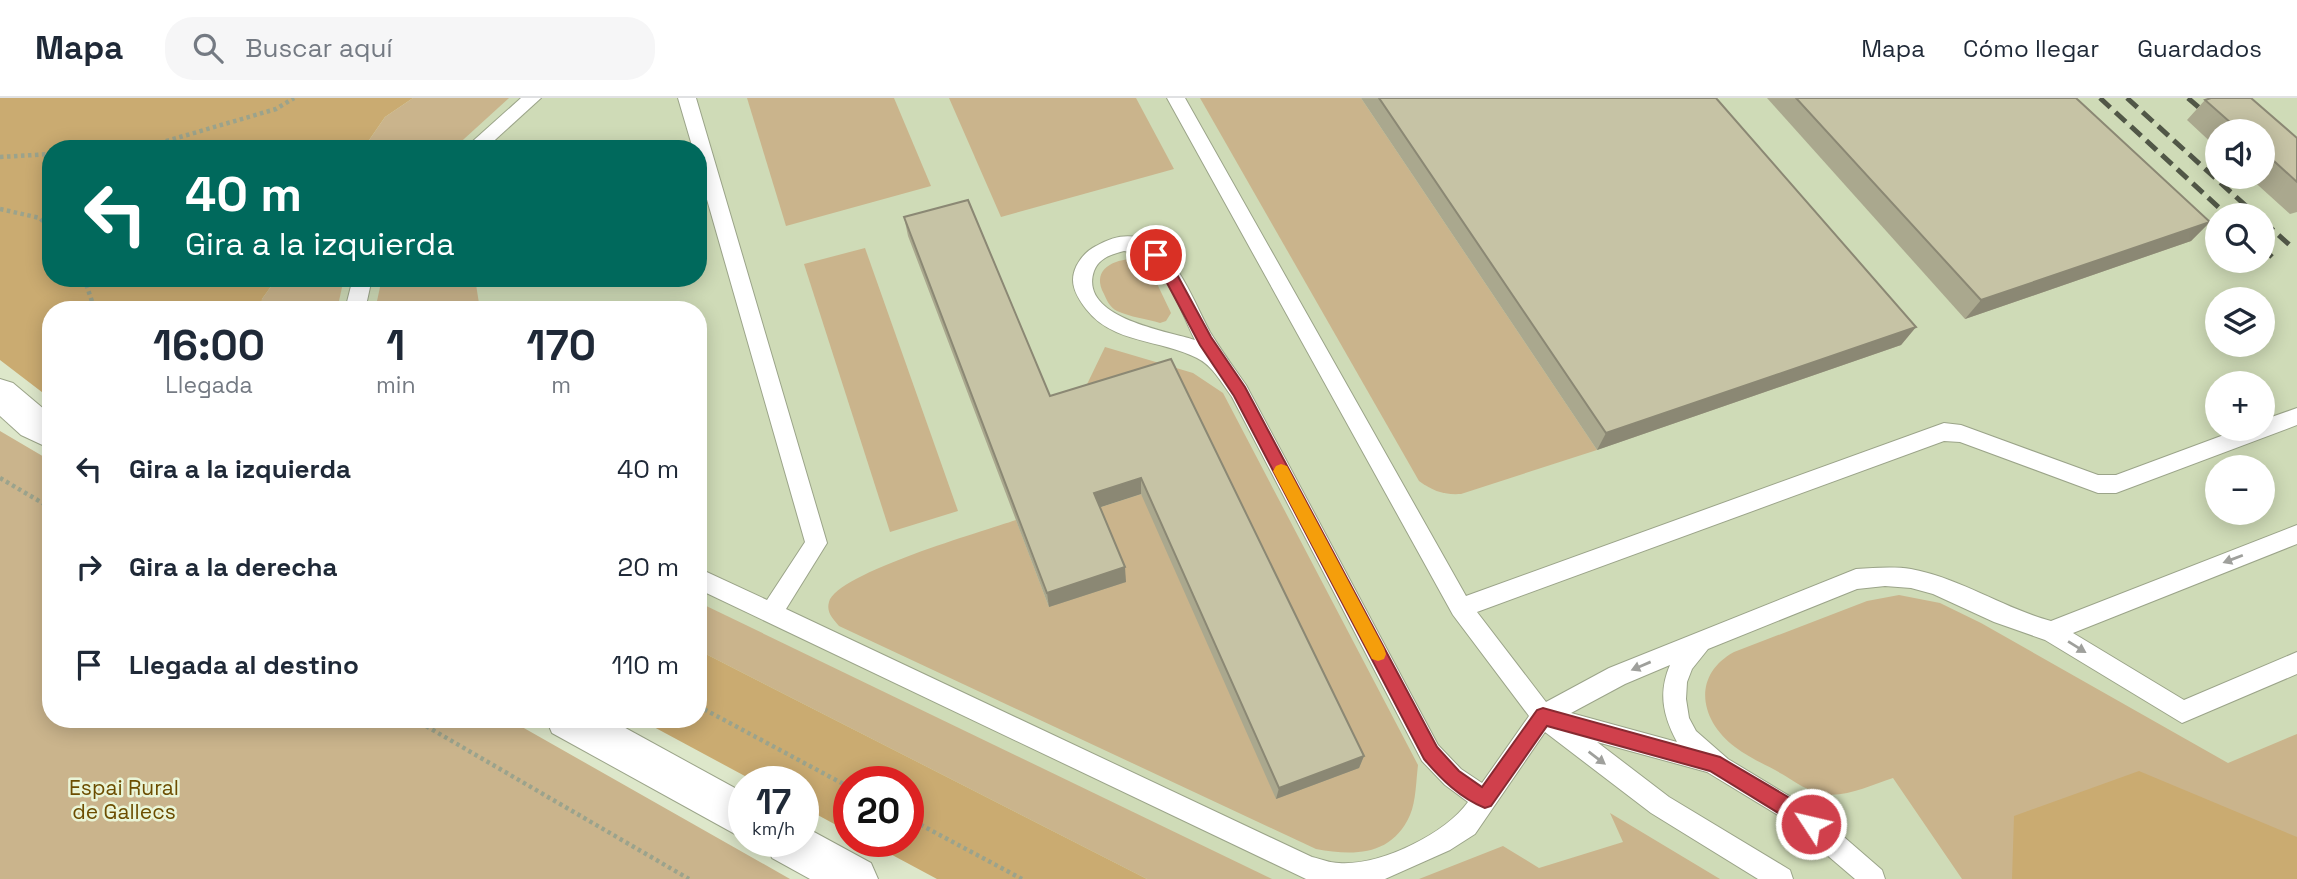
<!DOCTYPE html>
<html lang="es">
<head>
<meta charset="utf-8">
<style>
	:root { --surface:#fff; --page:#f6f6f7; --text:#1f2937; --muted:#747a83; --line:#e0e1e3 }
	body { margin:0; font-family:"Space Grotesk",sans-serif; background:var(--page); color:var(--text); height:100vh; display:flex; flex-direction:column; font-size:26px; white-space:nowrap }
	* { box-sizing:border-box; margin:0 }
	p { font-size:23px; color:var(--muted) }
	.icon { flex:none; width:38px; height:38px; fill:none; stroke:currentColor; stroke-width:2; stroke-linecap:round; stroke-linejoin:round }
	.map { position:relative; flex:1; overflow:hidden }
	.drawer { position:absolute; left:42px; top:203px; width:665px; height:427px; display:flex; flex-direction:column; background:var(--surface); border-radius:28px; box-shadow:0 4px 18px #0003 }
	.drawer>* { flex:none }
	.top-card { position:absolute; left:42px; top:42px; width:665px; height:147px; border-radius:28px; box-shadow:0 4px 18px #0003; background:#00695c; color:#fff; overflow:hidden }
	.fabs { position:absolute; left:2205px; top:21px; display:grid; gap:14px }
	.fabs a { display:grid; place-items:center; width:70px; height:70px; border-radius:50%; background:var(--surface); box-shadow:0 4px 18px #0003; font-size:35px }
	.speed { position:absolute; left:728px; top:668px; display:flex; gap:14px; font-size:35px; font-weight:700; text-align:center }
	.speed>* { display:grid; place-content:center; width:91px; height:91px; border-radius:50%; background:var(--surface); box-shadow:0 4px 18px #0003; line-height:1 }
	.speed small { font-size:18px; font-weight:400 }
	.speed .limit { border:10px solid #d22; background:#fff; color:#111 }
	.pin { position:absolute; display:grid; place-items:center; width:60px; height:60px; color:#fff; margin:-30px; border:4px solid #fff; border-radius:50%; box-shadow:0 2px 7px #0007 }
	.me { position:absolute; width:77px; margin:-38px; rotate:305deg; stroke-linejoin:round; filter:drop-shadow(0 0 5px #0008) }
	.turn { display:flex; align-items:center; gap:24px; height:147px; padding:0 28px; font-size:32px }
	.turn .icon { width:91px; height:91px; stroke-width:2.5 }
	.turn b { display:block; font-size:49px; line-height:60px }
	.eta { display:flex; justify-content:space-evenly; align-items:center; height:119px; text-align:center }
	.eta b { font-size:42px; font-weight:600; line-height:49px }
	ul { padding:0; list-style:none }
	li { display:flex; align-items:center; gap:21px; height:98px; padding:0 28px }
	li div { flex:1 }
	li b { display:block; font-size:26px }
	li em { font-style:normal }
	header { display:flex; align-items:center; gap:42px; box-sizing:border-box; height:98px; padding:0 35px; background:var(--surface); border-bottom:2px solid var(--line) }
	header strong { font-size:33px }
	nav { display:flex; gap:38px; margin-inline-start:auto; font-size:24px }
	.search { width:490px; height:63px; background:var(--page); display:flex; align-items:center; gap:18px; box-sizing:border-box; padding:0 24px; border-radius:28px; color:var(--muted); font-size:26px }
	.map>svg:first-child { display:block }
	.built { fill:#cfdbb7; fill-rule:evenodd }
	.green { fill:#cab48c }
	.forest { fill:#caab71 }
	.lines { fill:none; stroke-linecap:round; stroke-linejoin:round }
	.service-casing { stroke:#9ba489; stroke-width:2 }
	.tertiary-casing { stroke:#9ba489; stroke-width:2 }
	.path { stroke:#9ba38c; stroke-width:4.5; stroke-dasharray:3.5 3.5; stroke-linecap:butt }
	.service { fill:#fff; fill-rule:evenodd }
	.tertiary { fill:#fff; fill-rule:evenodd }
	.rail { stroke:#515747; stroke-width:5; stroke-dasharray:14 7; stroke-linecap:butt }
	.wall { fill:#aaa88e }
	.shaded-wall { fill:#8b8874 }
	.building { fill:#c6c3a5; stroke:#8b8874; stroke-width:2 }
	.oneway { fill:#9fa09c }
	.route { fill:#d0404c; stroke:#872a31; stroke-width:2 }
	.slow { fill:#f59e0b }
	.labels { text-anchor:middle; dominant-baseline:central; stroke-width:5; stroke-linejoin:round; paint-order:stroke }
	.park-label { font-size:21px; fill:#6c4d01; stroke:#eaf5d7 }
</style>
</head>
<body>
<header>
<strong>Mapa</strong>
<div class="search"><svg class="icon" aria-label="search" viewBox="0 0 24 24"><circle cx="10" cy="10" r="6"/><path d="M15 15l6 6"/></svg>Buscar aquí</div>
<nav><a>Mapa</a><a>Cómo llegar</a><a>Guardados</a></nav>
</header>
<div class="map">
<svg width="2297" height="781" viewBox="0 0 2297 781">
	<rect width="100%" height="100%" fill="#dde7ca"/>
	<!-- built -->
	<path class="built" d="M413,0h1884v781h-1150l-449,-229v-340h-437l16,-32h421v-129h-335zM2217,33h46v46h-46zM2217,117h46v46h-46zM2217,201h46v46h-46zM2217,285h46v46h-46zM2217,369h46v46h-46z"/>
	<!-- green -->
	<g class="green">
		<path d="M413,0h96l-56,51h-90l22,-32z"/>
		<path d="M747,0h147l37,88 -145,40z"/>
		<path d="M949,0h187l38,71 -173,48z"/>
		<path d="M1200,0h161l236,352 -136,44c-18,1 -28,-3 -42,-13z"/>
		<path d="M865,150l93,263 -68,21 -86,-268z"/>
		<path d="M1130,161l20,10 21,44 -5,8 -6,2c-13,-4 -30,-6 -43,-12 -7,-4 -10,-10 -13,-17 -12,-22 5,-33 26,-35z"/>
		<path d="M277,180h67l-7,32h-76l1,-11z"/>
		<path d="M382,180h93l5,32h-105z"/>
		<path d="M1105,249l88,26 30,20 195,372c-2,16 -2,36 -8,50 -18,41 -56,41 -94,34l-477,-223c-6,-7 -13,-14 -10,-24 8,-29 155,-71 187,-82l33,87 46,-98 46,-15 218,274 -282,-363z"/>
		<path d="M0,333l51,30v258h457l282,160h-790z"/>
		<path d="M1899,497l41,8 41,20 247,140 69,-29v145h-335l-69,-101c-25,8 -53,23 -78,14 -12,-4 -23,-12 -33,-18 -15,-9 -33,-16 -47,-27 -36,-27 -43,-72 -1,-95l133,-51z"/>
		<path d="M698,504l574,277h-125l-449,-229z"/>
		<path d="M1610,715l110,66h-301l84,-33 36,22 84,-26z"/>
	</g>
	<!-- forest -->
	<g class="forest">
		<path d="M0,0h413l-28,19 -22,32h-312v129h226l-15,21 -1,11h-210v89l-51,-39z"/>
		<path d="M698,552l449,229h-210l-69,-37h40v-60h-59v50l-46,-25v-25h-47l-117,-63h59z"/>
		<path d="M2139,673l158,66v42h-285l2,-63z"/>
	</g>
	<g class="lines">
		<!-- service casing -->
		<g class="service-casing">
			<g id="service">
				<path d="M521,0h20l-56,51h-21z"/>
				<path d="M678,0h18l131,445 -41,66 526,248c9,2 18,6 27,6 41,3 106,-29 129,-61l-23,-17 -23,-24 -190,-364c-11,-15 -19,-31 -35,-39 -37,-19 -84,-14 -111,-49 -6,-8 -13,-18 -13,-29 0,-14 11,-28 23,-34 65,-38 91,43 114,86 11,18 24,36 36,53l192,360 23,24 21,14 47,-67 -76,-101 -286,-517h18l281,498 478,-173 17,2 137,50h18l124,-46h23v-9l34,-12v17l-181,68h-18l-138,-51 -16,-1 -467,171 69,90 63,-34 247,-99c18,-1 37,-3 55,0 49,9 92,39 140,52l246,-96v19l-224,89 111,67 113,-48v22l-115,49 -137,-83 -51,-18 -61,-28 -22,-6 -26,-2 -28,3 -149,60 -16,20 -5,13 -1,17 3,19 7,13 32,28 86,52 68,59 3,9h-30l-69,-59 -79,-48 -110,-30 72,55 121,73 3,9h-35l-107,-66 -106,-81 -70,102 -25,16 -65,29h-79l-608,-290v-21l69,32 38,-58 -107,-374v-19h-5zM1124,153c42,6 54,56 71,89 -28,-9 -117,-22 -101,-69 5,-13 18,-17 30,-20zM1670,567c-12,28 -7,51 7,77l-106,-29 54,-29z"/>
				<path d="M353,180h19l-7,32h-20z"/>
			</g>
		</g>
		<!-- tertiary casing -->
		<g class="tertiary-casing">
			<g id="tertiary">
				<path d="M0,281l13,4 38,32v34l-30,-14 -21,-19z"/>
				<path d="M546,621h63l135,74v46l-192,-106z"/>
				<path d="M803,728l68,37 7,16h-68l-38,-21 -6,-16h37z"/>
			</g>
		</g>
		<!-- path -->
		<g class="path">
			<path d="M139,51l137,-40 18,-11"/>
			<path d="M0,59l51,-3"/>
			<path d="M0,111l40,9 11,12"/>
			<path d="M84,180l11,32"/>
			<path d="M0,380l51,30"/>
			<path d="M698,608l151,81"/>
			<path d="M414,621l275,160"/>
			<path d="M908,720l114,61"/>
		</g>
		<!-- service -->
		<use href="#service" class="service"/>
		<!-- tertiary -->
		<use href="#tertiary" class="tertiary"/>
		<!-- rail -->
		<g class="rail">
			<path d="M2100,0l127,117"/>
			<path d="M2127,0l129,117"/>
			<path d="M2188,0l16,14"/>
			<path d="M2193,115l24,23"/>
			<path d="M2263,123l31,28"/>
			<path d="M2263,150l9,9"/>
			<path d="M2244,163l4,4"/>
		</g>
	</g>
	<!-- wall -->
	<g class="wall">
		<path d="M1361,0h355l200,229 -15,18 -304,105z"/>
		<path d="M1767,0h309l134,124 -19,19 -226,78z"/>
		<path d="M2205,2l92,38v74l-7,2 -41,-37h14v-46h-46v17l-30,-28z"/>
		<path d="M904,119l146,179 121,-37 193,397 -5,12 -83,31 -135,-305 -41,13 26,75 -77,25 -141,-371z"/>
	</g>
	<!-- shaded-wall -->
	<g class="shaded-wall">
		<path d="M2210,124l-19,19 -226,78 16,-19z"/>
		<path d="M1916,229l-15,18 -304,105 9,-17z"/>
		<path d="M1141,380v16l-46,15 -1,-16z"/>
		<path d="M1125,469l1,15 -77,25 -2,-14z"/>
		<path d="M1364,658l-5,12 -83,31 3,-11z"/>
	</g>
	<!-- building -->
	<g class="building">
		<path d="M1379,0h337l200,229 -310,106z"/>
		<path d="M1796,0h280l134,124 -229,78z"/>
		<path d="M2211,0h40l46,40v44l-34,-31v-20h-23l-35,-31z"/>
		<path d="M968,102l82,196 121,-37 193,397 -85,32 -138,-310 -47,15 31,74 -78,26 -143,-376z"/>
	</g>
	<!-- one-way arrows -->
	<defs><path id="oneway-solid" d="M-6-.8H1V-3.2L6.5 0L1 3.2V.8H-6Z" transform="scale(1.75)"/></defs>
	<g class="oneway">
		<use href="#oneway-solid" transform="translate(2233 461) rotate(159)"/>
		<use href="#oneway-solid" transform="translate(2077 549) rotate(32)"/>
		<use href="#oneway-solid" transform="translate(1641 568) rotate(157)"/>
		<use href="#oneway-solid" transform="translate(1597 660) rotate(37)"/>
	</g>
	<!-- route -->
	<path class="route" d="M1156,151l12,9 43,79 34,50 192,360 22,24 23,16 55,-77 6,-2 177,49 80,47 17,13 3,7 -3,6 -6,3 -101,-62 -163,-45 -56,80 -6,2c-25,-10 -44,-29 -61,-49l-190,-363 -34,-51 -42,-79 -9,-11z"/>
	<!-- slow -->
	<path class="slow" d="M1281,366l6,2 97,182 2,6 -2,5 -6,2 -6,-2 -99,-188 3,-5z"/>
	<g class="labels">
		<!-- park labels -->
		<g class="park-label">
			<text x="124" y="689">Espai Rural<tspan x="124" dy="24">de Gallecs</tspan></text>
		</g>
	</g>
</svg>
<div class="fabs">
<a><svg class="icon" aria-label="sound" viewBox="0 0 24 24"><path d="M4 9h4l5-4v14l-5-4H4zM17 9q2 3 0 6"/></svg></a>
<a><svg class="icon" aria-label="search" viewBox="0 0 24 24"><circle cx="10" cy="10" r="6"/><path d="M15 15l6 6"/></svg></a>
<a><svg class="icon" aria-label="layers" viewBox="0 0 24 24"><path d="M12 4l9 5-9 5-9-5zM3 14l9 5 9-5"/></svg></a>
<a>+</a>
<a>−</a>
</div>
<div class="speed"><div>17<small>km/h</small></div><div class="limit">20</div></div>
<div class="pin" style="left:1156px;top:157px;background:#d93025"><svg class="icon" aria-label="arrive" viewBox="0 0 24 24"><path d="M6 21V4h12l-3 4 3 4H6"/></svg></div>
<svg class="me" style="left:1811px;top:726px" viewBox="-20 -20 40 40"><circle r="17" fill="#d0404c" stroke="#fff" stroke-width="3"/><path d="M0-11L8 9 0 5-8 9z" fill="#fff"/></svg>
<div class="top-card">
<div class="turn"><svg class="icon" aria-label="left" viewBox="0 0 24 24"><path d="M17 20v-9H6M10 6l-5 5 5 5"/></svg><div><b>40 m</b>Gira a la izquierda</div></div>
</div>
<section class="drawer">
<div class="eta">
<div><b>16:00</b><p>Llegada</p></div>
<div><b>1</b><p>min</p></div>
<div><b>170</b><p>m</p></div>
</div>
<ul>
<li><svg class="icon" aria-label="left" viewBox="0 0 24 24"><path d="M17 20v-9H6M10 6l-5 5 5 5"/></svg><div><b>Gira a la izquierda</b></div><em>40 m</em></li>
<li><svg class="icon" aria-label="right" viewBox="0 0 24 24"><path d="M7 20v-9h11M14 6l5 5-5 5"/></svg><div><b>Gira a la derecha</b></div><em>20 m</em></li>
<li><svg class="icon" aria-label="arrive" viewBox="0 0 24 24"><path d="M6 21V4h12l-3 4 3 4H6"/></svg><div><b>Llegada al destino</b></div><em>110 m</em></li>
</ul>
</section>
</div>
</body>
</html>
